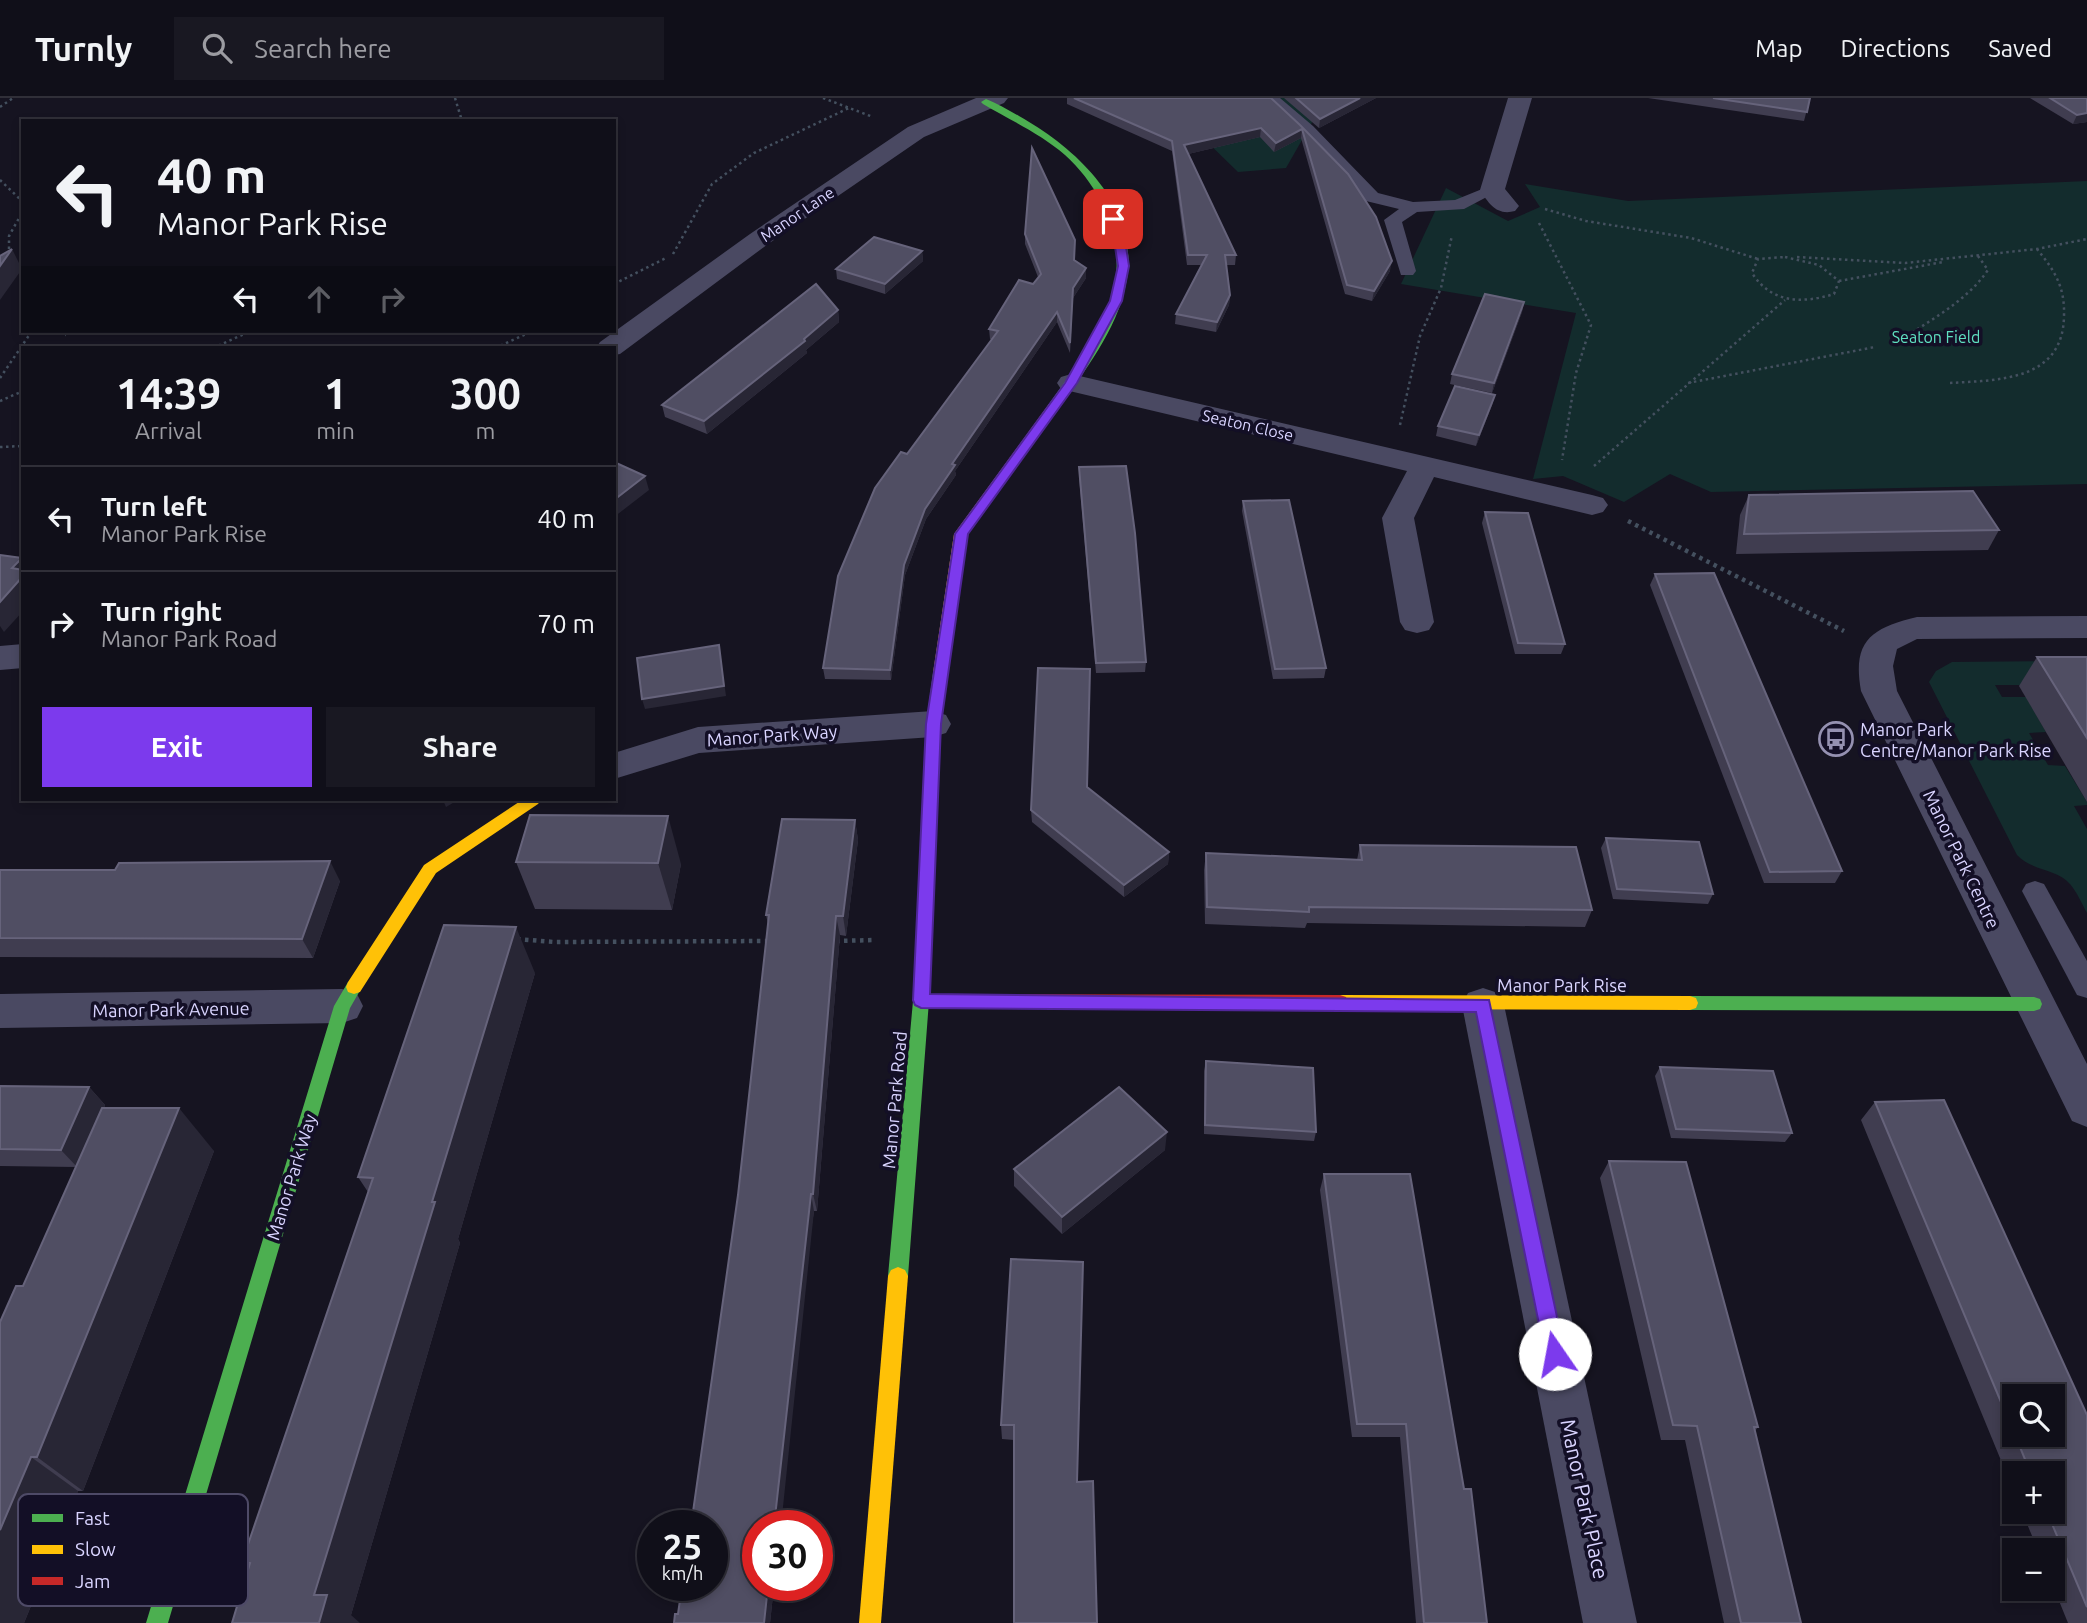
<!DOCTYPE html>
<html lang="en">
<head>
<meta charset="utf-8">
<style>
	:root { --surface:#100f19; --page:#191822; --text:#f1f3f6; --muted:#9c9ca2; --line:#302f38; --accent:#7c3aed }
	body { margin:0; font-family:Ubuntu,sans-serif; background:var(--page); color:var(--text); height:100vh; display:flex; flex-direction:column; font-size:26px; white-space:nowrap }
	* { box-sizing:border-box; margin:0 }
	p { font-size:23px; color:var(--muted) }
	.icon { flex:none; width:38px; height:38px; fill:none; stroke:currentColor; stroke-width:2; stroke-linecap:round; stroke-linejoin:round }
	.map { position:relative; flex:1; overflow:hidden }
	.details { position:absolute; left:21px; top:248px; width:595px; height:455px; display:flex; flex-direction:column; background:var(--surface); border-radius:0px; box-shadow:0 4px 10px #0003,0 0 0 2px var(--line) }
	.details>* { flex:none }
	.hud { position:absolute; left:21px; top:21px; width:595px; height:214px; border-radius:0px; box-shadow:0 4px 10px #0003,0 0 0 2px var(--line); background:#100f19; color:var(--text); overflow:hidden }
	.buttons { position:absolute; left:2002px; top:1286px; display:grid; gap:14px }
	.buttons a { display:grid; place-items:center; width:63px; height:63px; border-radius:0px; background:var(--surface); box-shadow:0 4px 10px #0003,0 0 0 2px var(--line); font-size:35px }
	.speed { position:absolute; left:637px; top:1412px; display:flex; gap:14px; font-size:35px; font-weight:700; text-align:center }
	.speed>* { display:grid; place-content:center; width:91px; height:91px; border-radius:50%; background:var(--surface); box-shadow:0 4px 10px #0003,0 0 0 2px var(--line); line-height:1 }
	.speed small { font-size:18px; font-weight:400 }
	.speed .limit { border:10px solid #d22; background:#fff; color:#111 }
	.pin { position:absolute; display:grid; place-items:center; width:60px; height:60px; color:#fff; margin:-30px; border-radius:14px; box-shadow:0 4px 10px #0006 }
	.me { position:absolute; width:77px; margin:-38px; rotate:348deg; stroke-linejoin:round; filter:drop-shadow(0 0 5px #0008) }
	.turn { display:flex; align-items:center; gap:24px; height:147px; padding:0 21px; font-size:32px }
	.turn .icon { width:91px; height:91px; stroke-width:2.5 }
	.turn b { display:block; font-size:49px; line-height:60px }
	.lanes { display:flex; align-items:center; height:66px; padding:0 21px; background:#0003; justify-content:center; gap:35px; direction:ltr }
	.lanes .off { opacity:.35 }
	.eta { display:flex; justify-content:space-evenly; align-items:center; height:119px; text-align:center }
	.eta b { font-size:42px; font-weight:700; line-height:49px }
	.action { display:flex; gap:14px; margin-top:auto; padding:14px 21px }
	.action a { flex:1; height:80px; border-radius:0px; background:var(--accent); color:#fff; font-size:28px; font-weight:700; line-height:80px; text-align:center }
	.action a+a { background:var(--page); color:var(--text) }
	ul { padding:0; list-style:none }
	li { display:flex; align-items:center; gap:21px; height:105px; padding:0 21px; border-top:2px solid var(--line) }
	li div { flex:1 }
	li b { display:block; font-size:26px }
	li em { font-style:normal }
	header { display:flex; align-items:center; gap:42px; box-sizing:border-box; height:98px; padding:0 35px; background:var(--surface); border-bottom:2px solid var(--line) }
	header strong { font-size:33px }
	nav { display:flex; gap:38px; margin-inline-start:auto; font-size:24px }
	.search { width:490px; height:63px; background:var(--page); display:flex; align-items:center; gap:18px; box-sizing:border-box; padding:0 24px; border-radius:0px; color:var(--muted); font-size:26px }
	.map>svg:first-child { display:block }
	.green { fill:#132c2d }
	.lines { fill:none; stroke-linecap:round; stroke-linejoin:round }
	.path-far1 { stroke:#44505f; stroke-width:2.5; stroke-dasharray:2.5 3.5; stroke-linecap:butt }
	.path { stroke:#44505f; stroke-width:4.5; stroke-dasharray:3.5 4.5; stroke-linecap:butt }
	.lane { fill:#4a4962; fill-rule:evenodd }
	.street { fill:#4a4962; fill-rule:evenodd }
	.fast { fill:#4caf50; fill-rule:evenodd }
	.slow { fill:#ffc107; fill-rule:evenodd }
	.jam { fill:#c62828; fill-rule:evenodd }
	.wall { fill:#403d50; fill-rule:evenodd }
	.shaded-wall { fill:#282635 }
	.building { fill:#504e63; stroke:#66637b; stroke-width:2 }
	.route { fill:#7c3aed; stroke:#51269a; stroke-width:2 }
	.labels { text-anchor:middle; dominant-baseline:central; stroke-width:7; stroke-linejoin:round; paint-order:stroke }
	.far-street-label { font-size:16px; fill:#d9d4ff; stroke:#130f26 }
	.far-park-label { font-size:16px; fill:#5fe0c0; stroke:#130f26 }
	.poi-label { font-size:18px; fill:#d9d4ff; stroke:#130f26; text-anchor:start }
	.street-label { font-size:18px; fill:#d9d4ff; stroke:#130f26 }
	.near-street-label { font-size:21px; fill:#d9d4ff; stroke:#130f26 }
	.key { fill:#130f26; stroke:#4e4a67; stroke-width:2 }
	.key-label { font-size:19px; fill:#d9d4ff }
</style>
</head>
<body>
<header>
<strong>Turnly</strong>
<div class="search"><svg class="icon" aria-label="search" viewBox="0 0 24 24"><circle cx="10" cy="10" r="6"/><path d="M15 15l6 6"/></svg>Search here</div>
<nav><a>Map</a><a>Directions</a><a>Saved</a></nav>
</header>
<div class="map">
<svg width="2087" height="1525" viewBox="0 0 2087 1525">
	<rect width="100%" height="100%" fill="#161421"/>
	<!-- green -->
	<g class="green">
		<path d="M1173,0h153l-40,70 -48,4 -73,-71z"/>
		<path d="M2087,83v303l-376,8 -41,-18 -46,28 -61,-26 -30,3 43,-166 -175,-29 45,-96 62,33 32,-14 -15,-23 103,17z"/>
		<path d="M2078,563l1,24h-84l7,12h24l20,35 -17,1 19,32 17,1 22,36v3l-13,1 13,23v84c-5,-9 -10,-21 -17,-29 -12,-15 -38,-13 -53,-29l-88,-173 7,-11 16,-9z"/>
	</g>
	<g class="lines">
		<!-- path-far1 -->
		<g class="path-far1">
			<path d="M455,0l7,23"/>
			<path d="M823,0l50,19"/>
			<path d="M0,9l13,-9"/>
			<path d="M0,82l23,22"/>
			<path d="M1545,111l41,12 105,17 67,21"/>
			<path d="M1539,125l52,102 -15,48 -14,87"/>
			<path d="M673,156l39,-70 42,-31 95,-45"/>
			<path d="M9,157v-19l14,-25"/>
			<path d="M1785,159l34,8 20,16 -5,13c-32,10 -63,9 -82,-21l6,-14z"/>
			<path d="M1797,159l108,6 132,-14 50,-10"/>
			<path d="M1839,183l104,-19"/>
			<path d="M614,186l52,-26"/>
			<path d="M54,233l12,4"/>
			<path d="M1907,238c30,-20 60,-36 81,-66l-10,-14"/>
			<path d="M213,250l38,-17"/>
			<path d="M495,250l38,-17"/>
			<path d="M0,280l32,-47"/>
			<path d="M1688,285l187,-36"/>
			<path d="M1950,285c49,-3 113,-2 114,-67 1,-29 -9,-45 -27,-67"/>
			<path d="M0,303l23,-10"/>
			<path d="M1400,327l20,-89 21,-48 11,-53"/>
			<path d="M0,349l23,-1"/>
			<path d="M1594,368l191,-166"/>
		</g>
		<!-- path -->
		<g class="path">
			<path d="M1628,423l216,110"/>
			<path d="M517,841l37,3 217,-1"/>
			<path d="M836,843l40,-1"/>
		</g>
		<!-- lane -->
		<g class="lane">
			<path d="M1263,0h17l33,28 65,67 35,9 42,-2 37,-15 8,5 -36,19 -47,3 -15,10 14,49 -3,4h-12l-17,-55 15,-11 -33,-8 -65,-69z"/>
			<path d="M2035,783l9,3 43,77v37l-10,-3 -55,-104 4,-7z"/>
		</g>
		<!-- street -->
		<g class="street">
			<path d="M976,0h32l-4,5 -80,34 -156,107 -148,110 -6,1v-7h-18l4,-6 150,-108 158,-107z"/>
			<path d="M1508,0h24l-27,91 14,17 -4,5c-18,5 -26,-7 -35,-21z"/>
			<path d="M1071,276l521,121 11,3 5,7 -5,7 -11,3 -158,-38 -20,41 20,104 -5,8 -12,3 -12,-3 -5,-8 -18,-104 25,-47 -346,-82 -4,-6 4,-6z"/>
			<path d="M2087,518v22l-170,1 -20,10 -4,17 4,25 190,373v63l-15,-6 -211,-430c-9,-50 10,-63 56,-74z"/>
			<path d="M23,546v24l-23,2v-24z"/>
			<path d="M933,613l13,4 5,9 -5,9 -13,4 -234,16 -85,26v-26l84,-26z"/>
			<path d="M1483,890l15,5 6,12 133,618h-54l-121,-618 6,-12z"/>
			<path d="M342,891l15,5 6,12 -6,12 -15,5 -342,5v-34z"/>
		</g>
		<!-- fast -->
		<g class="fast">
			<path d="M986,1c11,4 22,11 33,17 59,33 123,93 107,168 -9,46 -42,88 -69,126l-4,1 -6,-4c23,-33 51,-68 64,-106 17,-53 -6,-110 -46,-146 -24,-21 -55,-35 -82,-51l-2,-2z"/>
			<path d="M940,570l7,5 -7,51 -11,277 -21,275 -3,6 -7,3 -7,-3 -3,-6 25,-275 13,-277 7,-51z"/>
			<path d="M354,882l6,2 2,5 -12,21 -182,615h-22l188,-617 14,-24z"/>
			<path d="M1690,898l344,1 6,2 2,5 -2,5 -6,2 -344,-1 -6,-2 -2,-5 2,-5z"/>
		</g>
		<!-- slow -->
		<g class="slow">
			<path d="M1053,305l6,4 -92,127 -20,139 -2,3h-10l-2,-3 21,-139 95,-130z"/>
			<path d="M522,702h19l-3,4 -102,69 -76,119 -6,2 -6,-2 -2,-5 2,-5 76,-117z"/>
			<path d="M1340,897l350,1 6,2 2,5 -2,5 -6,2 -350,-1 -6,-2 -2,-5 2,-5z"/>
			<path d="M898,1169l7,3 3,6 -27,347h-22l29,-347 3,-6z"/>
		</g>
		<!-- jam -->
		<path class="jam" d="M921,896l419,1 6,2 2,5 -2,5 -6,2 -419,-1 -6,-2 -2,-5 2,-5z"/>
	</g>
	<!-- wall -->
	<g class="wall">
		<path d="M1067,0h204l29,27 90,146 -18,30 -27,-7 -44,-156 -27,14 -14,-15 -72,17 48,101 -1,10h-9l4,30 -1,10 -13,27 -41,-8 1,-10 25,-49h-14l-15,-114 -105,-47z"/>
		<path d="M1284,0h92l-57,30z"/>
		<path d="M1648,0h162l-6,23z"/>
		<path d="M2030,0h57v24l-14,2z"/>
		<path d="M1025,136l50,26 11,8v10l-13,20 -3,55 -13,-31 -102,149 1,4 -30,44 -21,56 -14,105 -66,-1 -2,-11 84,-214 85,-114 -2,-1 -1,-10 44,-45 5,-7 -13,-33z"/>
		<path d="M922,153l1,10 -38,33 -48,-15 -1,-10z"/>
		<path d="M1524,204l-2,10 -30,81 -42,-9 2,-10z"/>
		<path d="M838,212l1,12 -33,28 1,3 -100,81 -42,-17 -3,-12z"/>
		<path d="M1495,297l-3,10 -16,41 -40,-10 2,-10z"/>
		<path d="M1079,369l67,195 -1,10 -49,1 -17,-196z"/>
		<path d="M1749,397l250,35 -11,20 -252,4 4,-39z"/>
		<path d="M1243,403l83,167 -2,10 -51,1 -31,-168z"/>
		<path d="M1485,414l80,132 -4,10h-46l-33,-131z"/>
		<path d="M1655,476l187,297 -7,12h-71l-114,-298z"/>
		<path d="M2037,559h50v145l-68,-116z"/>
		<path d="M1087,689l82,65 -1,12 -44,33 -92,-75 -1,-12z"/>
		<path d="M855,722l3,20 -12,96 -6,-1 -23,276h-3l-56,375h16l-4,37h-96l4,-9 60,-419 30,-271 -2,-9z"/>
		<path d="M1606,740l107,56 -5,10 -95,-5 -12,-51z"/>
		<path d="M1360,747l232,65 -7,17 -278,-4 -2,5 -100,-4 -1,-54 2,-17 151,7z"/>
		<path d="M516,764l165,2 -9,46 -137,-1z"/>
		<path d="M0,772l340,11 -27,77 -313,-1z"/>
		<path d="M535,875l-77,266 2,4 -109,372 -102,-47 -7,-6 126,-370 -10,-15z"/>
		<path d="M1206,963l110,71 -2,9 -110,-7v-63z"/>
		<path d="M1660,969l132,66 -7,9 -114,-4 -16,-62z"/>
		<path d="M0,988l89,1 16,18 -1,3 110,43 -131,340h-5l-54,132 -1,-337 53,-119 -76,-1z"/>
		<path d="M1875,1004l212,313v208h-19l-15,-37v-36h-15l-16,-38h31v-38h-39v18l-153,-372zM2014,1298l39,39h-39z"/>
		<path d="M1165,1052l-103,84 -48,-48v-17z"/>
		<path d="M1609,1063l149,266 -3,4 46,192h-77l-39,-183h-24l-61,-262z"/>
		<path d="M1324,1076l140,315 23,134h-71l-16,-186h-48l-32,-247z"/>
		<path d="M1011,1161l66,223 20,141 -83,-183 -12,-1 -1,-14z"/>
	</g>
	<!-- shaded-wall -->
	<g class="shaded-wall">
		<path d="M1360,0h16l-57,30 1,-9z"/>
		<path d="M2087,15v9l-14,2 4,-9z"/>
		<path d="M1261,30l-1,9 -76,18v-10z"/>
		<path d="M1302,31l-1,9 -27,14 2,-9z"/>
		<path d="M12,151l10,20 -22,31v-34z"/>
		<path d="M922,153l1,10 -38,33v-10z"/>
		<path d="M1392,163l-2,10 -18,30 2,-10z"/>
		<path d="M1086,170v10l-13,20 -3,55 3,-65z"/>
		<path d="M1230,197l-1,10 -13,27 1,-10z"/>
		<path d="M1524,204l-2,10 -30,81 2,-10z"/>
		<path d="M838,212l1,12 -33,28 1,3 -100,81 -3,-13z"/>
		<path d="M1057,214v10l-102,149 1,4 -30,44 -21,56 -14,105 -1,-10 14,-105 21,-56 27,-45z"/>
		<path d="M1495,297l-3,10 -16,41 3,-11z"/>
		<path d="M645,378l4,14 -35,27v-17z"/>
		<path d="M22,460l1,1v52l-19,21 -4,-6v-24l12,-34z"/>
		<path d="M719,547l7,51 -81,13 -3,-10z"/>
		<path d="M443,702h15l-12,7z"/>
		<path d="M668,718l13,48 -9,46 -14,-47z"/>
		<path d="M855,722l3,20 -12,96 -3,-20z"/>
		<path d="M1169,754l-1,12 -44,33v-12z"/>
		<path d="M330,763l10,20 -27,77 -11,-19z"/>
		<path d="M836,818l4,19 -23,276 -4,-17z"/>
		<path d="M516,829l19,46 -77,266 2,4 -109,372 9,8h-41l-5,-28 118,-393z"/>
		<path d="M89,989l16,18 -28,62 -16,-17z"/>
		<path d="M179,1010l35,43 -131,340 -46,-34z"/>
		<path d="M1167,1034l-2,18 -103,84v-17z"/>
		<path d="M811,1096l3,17 -33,315h-7z"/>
		<path d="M31,1359l47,34 -54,132h-24v-93z"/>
		<path d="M768,1488h6l-4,37h-6z"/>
	</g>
	<!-- building -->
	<g class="building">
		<path d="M1074,0h197l29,27 48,49 28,43 16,44 -18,30 -27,-6 -45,-156 -26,14 -15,-15 -77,17 52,110h-11l5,40 -13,27 -41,-8 31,-59h-19l-16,-114z"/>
		<path d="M1296,0h64l-40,21z"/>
		<path d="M1713,0h97l-3,14z"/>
		<path d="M2050,0h37v15l-10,2z"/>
		<path d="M1032,50l43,92 -1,20 12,8 -13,20 -3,55 -13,-31 -105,152 3,1 -30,44 -21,56 -14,105 -67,-2 15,-92 37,-88 26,-36 6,2 91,-123 -9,-2 30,-49 14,4 8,-10 -16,-40z"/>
		<path d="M874,139l48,14 -37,33 -49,-15z"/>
		<path d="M12,151l-12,17v-10z"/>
		<path d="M816,186l22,26 -34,29 1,2 -101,80 -42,-16z"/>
		<path d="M1485,196l39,8 -30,81 -42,-9z"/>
		<path d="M1455,288l40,9 -16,40 -41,-9z"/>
		<path d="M614,364l31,14 -31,24z"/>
		<path d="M1126,368l9,67 11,129 -50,1 -17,-196z"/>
		<path d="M1973,393l26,39 -255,4 5,-39z"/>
		<path d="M1289,402l37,168 -51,1 -32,-168z"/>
		<path d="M1485,414l43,1 37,131 -47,-1z"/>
		<path d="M0,457l22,3 -10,10 11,2v6l-23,26z"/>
		<path d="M1714,475l128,298 -72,1 -115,-298z"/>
		<path d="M719,547l5,41 -82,13 -5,-41z"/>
		<path d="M2037,559h50v81z"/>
		<path d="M1038,570l52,1 -3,118 82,65 -45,33 -93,-75z"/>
		<path d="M530,717l138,1 -10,47 -142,-1z"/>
		<path d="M782,721l73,1 -12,96h-7l-23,278h-2l-37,332h-16v60h10l-4,37h-90l1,-9h3l4,-28h30v-60h-21l47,-331 31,-280h-3z"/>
		<path d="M1606,740l93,4 14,52 -96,-5z"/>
		<path d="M1360,747l216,2 16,63 -283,-3v5l-102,-5 -1,-54 156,7z"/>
		<path d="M330,763l-28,78 -302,-1v-68h115l4,-7z"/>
		<path d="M444,827l72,2 -84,275h3l-121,393h13l-8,28h-87l18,-60 -8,-1 131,-384 -15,-1z"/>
		<path d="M1206,963l107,7 3,64 -111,-7z"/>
		<path d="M1660,969l113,4 19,62 -116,-4z"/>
		<path d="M0,988l89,1 -28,63 -61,-1z"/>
		<path d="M1119,989l48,45 -105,85 -48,-48z"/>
		<path d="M1944,1002l143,315v192l-40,-95h6v-38h-22l-16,-39h38v-39h-39v37l-139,-331z"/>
		<path d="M102,1010h77l-142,349h-6l-31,73v-208l16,-36h7z"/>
		<path d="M1609,1063l77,1 72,265h-4l47,196h-60l-44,-197 -24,-1z"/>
		<path d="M1324,1076h86l54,315h7l16,134h-63l-18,-199h-49z"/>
		<path d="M1011,1161l72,3 -6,220 16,-1 4,142h-83v-198h-13z"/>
	</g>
	<!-- route -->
	<path class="route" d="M1113,117l5,4 6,15 5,32 -7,35 -45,82 -109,151 -27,190 -11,270 559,6 76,354 -3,7 -7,3 -7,-3 -3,-7 -69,-342 -555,-4 -6,-3 -2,-5 13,-276 29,-190 110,-151 45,-82 8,-35 -5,-32 -5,-15z"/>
	<!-- icons -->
	<defs>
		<g id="bus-ring" transform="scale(1.75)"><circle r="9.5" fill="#130f26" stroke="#9591b1" stroke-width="1.5"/><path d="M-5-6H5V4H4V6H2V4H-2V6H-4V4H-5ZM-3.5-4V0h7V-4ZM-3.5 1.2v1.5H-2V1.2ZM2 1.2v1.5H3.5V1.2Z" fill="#9591b1"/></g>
	</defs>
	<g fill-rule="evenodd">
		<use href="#bus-ring" x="1836" y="641"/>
	</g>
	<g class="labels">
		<!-- far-street labels -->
		<g class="far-street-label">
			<text transform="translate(797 116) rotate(-34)">Manor Lane</text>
			<text transform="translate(1248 327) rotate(13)">Seaton Close</text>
		</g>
		<!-- far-park labels -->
		<g class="far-park-label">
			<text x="1936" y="239">Seaton Field</text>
		</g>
		<!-- poi labels -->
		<g class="poi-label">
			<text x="1860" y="631">Manor Park<tspan x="1860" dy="21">Centre/Manor Park Rise</tspan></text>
		</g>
		<!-- street labels -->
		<g class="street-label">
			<text transform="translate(772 637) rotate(-4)">Manor Park Way</text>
			<text transform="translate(1962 761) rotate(64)">Manor Park Centre</text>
			<text x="1562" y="887">Manor Park Rise</text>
			<text transform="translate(171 911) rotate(-1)">Manor Park Avenue</text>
			<text transform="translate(894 1002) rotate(-85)">Manor Park Road</text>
			<text transform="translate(291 1079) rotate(-73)">Manor Park Way</text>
		</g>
		<!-- near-street labels -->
		<g class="near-street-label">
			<text transform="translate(1585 1401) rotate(78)">Manor Park Place</text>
		</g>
	</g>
	<!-- legend -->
	<rect x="18" y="1396" width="230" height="112" rx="10" class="key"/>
	<rect x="32" y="1416" width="31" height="8" fill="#4caf50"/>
	<rect x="32" y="1447" width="31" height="9" fill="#ffc107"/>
	<rect x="32" y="1479" width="31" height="8" fill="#c62828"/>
	<g class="key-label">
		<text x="75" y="1427">Fast</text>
		<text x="75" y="1458">Slow</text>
		<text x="75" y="1490">Jam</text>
	</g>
</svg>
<div class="buttons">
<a><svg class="icon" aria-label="search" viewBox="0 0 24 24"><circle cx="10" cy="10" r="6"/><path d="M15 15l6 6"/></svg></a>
<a>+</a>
<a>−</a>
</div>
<div class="speed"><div>25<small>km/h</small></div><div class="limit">30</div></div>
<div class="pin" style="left:1113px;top:121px;background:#d93025"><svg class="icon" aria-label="arrive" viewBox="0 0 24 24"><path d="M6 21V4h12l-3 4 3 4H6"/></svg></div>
<svg class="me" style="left:1555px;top:1256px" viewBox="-20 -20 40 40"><circle r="19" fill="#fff"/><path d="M0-13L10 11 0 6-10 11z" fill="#7c3aed"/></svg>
<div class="hud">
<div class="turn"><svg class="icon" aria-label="left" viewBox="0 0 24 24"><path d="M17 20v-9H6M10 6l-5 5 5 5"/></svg><div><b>40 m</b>Manor Park Rise</div></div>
<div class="lanes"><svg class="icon" aria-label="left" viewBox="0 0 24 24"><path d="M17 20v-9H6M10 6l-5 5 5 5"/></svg><svg class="icon off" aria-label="ahead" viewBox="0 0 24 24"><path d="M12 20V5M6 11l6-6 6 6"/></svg><svg class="icon off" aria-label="right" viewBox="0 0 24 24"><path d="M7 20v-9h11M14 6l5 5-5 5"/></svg></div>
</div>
<section class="details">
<div class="eta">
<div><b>14:39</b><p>Arrival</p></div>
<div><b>1</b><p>min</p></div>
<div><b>300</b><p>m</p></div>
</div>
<ul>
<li><svg class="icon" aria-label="left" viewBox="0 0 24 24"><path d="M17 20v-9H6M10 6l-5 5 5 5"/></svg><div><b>Turn left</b><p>Manor Park Rise</p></div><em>40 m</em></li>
<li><svg class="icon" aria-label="right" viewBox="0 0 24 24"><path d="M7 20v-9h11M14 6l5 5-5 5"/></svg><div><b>Turn right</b><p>Manor Park Road</p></div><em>70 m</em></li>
</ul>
<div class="action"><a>Exit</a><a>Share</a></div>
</section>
</div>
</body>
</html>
